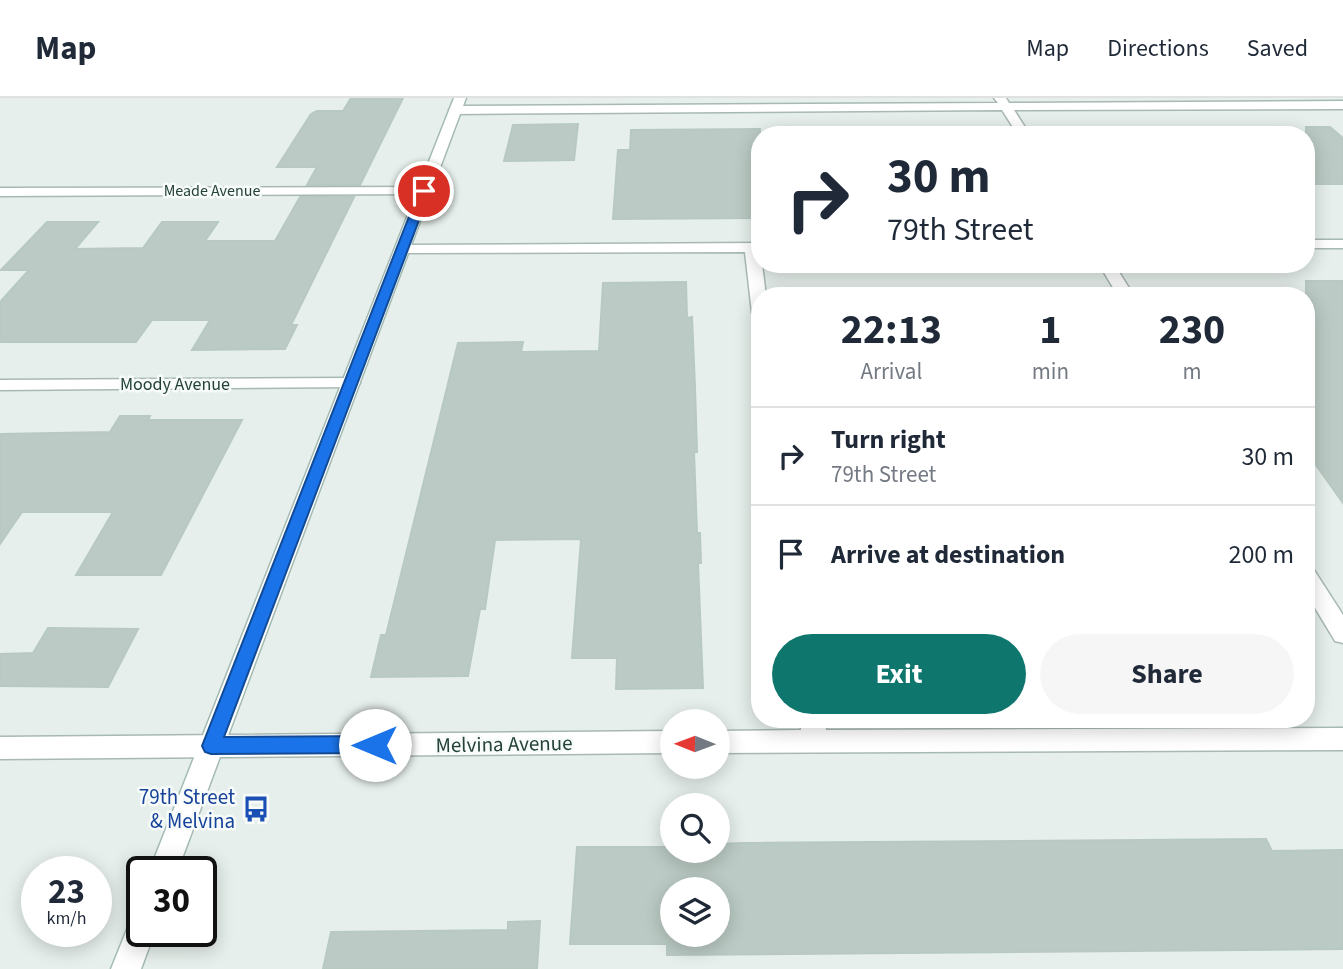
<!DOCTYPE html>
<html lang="en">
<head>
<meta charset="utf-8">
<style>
	:root { --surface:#fff; --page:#f6f6f7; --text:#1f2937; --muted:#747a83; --line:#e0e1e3; --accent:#0f766e }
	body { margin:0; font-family:"Source Sans 3",sans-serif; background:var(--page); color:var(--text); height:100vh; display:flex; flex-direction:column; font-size:26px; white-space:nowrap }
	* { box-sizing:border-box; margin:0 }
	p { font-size:23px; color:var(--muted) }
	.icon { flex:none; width:38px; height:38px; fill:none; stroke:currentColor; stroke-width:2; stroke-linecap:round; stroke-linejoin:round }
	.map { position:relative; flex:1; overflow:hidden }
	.sheet { position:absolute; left:751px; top:189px; width:564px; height:441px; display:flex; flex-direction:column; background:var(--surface); border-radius:28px; box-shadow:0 4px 18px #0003 }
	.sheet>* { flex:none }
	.banner { position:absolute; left:751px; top:28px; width:564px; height:147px; border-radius:28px; box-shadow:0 4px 18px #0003; background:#fff; color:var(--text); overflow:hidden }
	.needle { width:46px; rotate:271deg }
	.controls { position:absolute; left:660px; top:611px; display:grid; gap:14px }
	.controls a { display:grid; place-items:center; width:70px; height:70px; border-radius:50%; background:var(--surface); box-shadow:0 4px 18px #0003; font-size:35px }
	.speed { position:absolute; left:21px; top:758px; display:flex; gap:14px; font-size:35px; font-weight:700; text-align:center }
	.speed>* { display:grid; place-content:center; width:91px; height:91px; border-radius:50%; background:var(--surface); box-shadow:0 4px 18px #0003; line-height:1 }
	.speed small { font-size:18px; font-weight:400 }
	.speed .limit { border:4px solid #111; border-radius:10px; background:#fff; color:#111 }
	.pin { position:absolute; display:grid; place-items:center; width:60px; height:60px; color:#fff; margin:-30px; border:4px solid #fff; border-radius:50%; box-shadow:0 2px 7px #0007 }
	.me { position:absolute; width:77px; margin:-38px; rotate:270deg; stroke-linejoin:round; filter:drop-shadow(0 0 5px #0008) }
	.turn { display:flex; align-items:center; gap:24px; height:147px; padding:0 21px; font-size:32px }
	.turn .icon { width:91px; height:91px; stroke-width:2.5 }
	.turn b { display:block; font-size:49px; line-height:60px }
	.eta { display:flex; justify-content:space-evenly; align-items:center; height:119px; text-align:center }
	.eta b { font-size:42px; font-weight:700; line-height:49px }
	.button { display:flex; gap:14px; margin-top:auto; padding:14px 21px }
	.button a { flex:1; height:80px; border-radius:42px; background:var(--accent); color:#fff; font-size:28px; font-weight:700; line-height:80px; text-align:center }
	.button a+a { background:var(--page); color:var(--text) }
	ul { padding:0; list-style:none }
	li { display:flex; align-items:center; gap:21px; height:98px; padding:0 21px; border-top:2px solid var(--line) }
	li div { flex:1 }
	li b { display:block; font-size:26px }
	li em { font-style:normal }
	header { display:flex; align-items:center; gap:42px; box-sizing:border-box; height:98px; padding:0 35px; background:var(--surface); border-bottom:2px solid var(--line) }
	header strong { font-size:33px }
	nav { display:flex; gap:38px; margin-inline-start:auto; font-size:24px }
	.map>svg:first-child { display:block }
	.building { fill:#bbcac4; stroke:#b8c9c2; stroke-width:2; fill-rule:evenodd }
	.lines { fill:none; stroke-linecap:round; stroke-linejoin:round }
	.minor-casing { stroke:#a8b8b2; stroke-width:3 }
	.secondary-casing { stroke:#a4bbb3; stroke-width:3 }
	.minor { fill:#fff; fill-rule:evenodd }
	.secondary { fill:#fff; fill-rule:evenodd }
	.route { fill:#1a73e8; stroke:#114b97; stroke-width:2 }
	.labels { text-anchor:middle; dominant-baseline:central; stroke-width:5; stroke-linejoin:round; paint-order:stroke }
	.far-street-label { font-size:16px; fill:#24423a; stroke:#f7fbf9 }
	.street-label { font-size:18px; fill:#24423a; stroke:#f7fbf9 }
	.near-street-label { font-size:21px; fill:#24423a; stroke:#f7fbf9 }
	.near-transit-label { font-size:21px; fill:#164399; stroke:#f7fbf9; text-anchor:end }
</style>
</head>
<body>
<header>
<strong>Map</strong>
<nav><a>Map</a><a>Directions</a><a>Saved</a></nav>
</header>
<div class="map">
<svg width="1343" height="871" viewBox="0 0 1343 871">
	<rect width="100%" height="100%" fill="#e6efeb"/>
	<!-- building -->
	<g class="building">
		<path d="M351,0h52l-43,87h-53l10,-18h-40l34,-53 6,-3h26z"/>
		<path d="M578,26l-4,36 -70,1 9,-36z"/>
		<path d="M1306,29h24l13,11v46h-37z"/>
		<path d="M760,31v89l-147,1 5,-69h12l1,-20z"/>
		<path d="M300,99h54l-63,128h6l-12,24 -93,1 18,-30h-58l-16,22h-136v-40l29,-32h-28l46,-48h51l-23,27 68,-1 19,-26h56l-13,19h70z"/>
		<path d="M1306,183h37v222l-37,-52z"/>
		<path d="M686,184l1,36 5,-1 3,70 2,65h-3l3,81h3l1,30h-3l5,125 -87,1 1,-31h-45l9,-119 -86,1 -10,69h-5l-12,67 -97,1 10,-42h5l72,-292 65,-1 -2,10 78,-1 4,-68z"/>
		<path d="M120,318h30l-2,4h94l-81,155h-85l37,-63h-91l-22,32v-110l110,-2z"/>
		<path d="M48,530l90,1 -30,58 -108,-1v-32l33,-1z"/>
		<path d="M1266,741l6,12 71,-1v99l-676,6v-11h-97l7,-97h89v-3h6v6h46v-6l25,-1zM672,791h46v45h-46z"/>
		<path d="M540,823l-3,48h-214l8,-37 177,-2v-8z"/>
	</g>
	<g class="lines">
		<!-- minor casing -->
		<g class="minor-casing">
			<g id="minor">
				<path d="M994,0h12l3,5 334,-2v8l-329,1 16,25h-12l-16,-25 -547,4 -6,-4 6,-4 543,-3z"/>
				<path d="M424,89l5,1v6l-429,2v-8z"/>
				<rect x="1306" y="142" width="37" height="8"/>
				<path d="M760,145v21h2l4,32h-6v22l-8,-5 -7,-61 -343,1 -7,-4 7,-4z"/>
				<path d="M1099,166h15l20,32h-16z"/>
				<path d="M351,280l9,5 -3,4 -357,3v-10z"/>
				<path d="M1306,470l8,2 29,45v28l-8,-2 -29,-48z"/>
				<path d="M800,621h25l1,11 517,-2v22l-625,3v-22l83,-1z"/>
				<path d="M672,633v22l-672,6v-22z"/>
			</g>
		</g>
		<!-- secondary casing -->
		<g class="secondary-casing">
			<g id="secondary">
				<path d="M454,0h12l-289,774h-28z"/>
				<path d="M142,814v19h13l-14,38h-30l21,-52z"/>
			</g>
		</g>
		<!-- minor -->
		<use href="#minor" class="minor"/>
		<!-- secondary -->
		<use href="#secondary" class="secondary"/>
	</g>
	<!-- route -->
	<path class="route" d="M424,89l6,4 -206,546 151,-1 7,3 2,6 -2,6 -7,2 -164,1 -6,-2 -3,-6 217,-555z"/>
	<!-- icons -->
	<defs>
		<g id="bus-bare" transform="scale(2.1)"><path d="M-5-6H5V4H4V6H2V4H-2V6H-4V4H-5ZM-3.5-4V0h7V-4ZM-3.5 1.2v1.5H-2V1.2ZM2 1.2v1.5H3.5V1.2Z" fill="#1a4fb4" stroke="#f7fbf9" stroke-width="2.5" paint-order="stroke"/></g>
	</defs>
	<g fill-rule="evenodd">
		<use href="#bus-bare" x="256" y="711"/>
	</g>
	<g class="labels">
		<!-- far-street labels -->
		<g class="far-street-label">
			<text x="212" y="93">Meade Avenue</text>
		</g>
		<!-- street labels -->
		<g class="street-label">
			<text x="175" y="286">Moody Avenue</text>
		</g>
		<!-- near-street labels -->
		<g class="near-street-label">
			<text transform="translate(504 646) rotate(-1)">Melvina Avenue</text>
		</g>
		<!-- near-transit labels -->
		<g class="near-transit-label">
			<text x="235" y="699">79th Street<tspan x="235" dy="24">&amp; Melvina</tspan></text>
		</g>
	</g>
</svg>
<div class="controls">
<a><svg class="needle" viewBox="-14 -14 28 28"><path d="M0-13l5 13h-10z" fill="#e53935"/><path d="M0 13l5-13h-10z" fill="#747a83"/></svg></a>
<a><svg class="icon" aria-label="search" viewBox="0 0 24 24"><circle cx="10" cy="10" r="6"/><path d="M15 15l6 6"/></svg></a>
<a><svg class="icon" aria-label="layers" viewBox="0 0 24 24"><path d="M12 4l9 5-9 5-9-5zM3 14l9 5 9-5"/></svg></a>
</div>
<div class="speed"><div>23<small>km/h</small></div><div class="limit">30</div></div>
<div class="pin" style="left:424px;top:93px;background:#d93025"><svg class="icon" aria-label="arrive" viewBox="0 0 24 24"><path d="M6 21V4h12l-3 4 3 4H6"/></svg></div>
<svg class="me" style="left:375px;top:647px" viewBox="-20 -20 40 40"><circle r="19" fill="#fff"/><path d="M0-13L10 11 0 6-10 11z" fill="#1a73e8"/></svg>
<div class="banner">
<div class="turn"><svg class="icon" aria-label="right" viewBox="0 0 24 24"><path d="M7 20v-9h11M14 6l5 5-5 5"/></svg><div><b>30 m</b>79th Street</div></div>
</div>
<section class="sheet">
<div class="eta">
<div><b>22:13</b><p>Arrival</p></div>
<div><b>1</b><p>min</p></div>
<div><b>230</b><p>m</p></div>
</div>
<ul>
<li><svg class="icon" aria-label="right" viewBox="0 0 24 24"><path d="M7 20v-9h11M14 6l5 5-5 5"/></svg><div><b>Turn right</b><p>79th Street</p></div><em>30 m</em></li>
<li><svg class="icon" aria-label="arrive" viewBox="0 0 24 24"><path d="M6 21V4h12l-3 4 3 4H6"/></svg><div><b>Arrive at destination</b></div><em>200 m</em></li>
</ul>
<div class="button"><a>Exit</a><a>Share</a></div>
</section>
</div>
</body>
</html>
